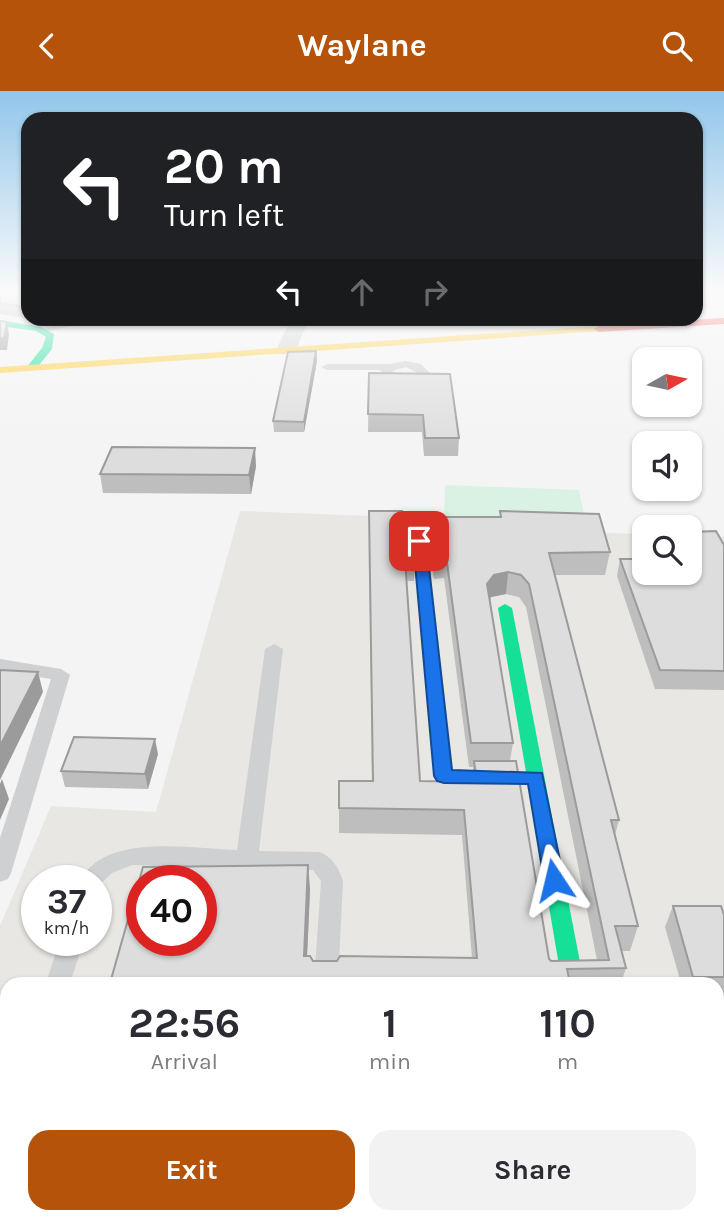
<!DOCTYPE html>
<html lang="en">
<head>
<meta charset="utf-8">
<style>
	:root { --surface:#fff; --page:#f2f2f3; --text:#2b2b33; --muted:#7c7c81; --accent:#b45309 }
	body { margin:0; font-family:Karla,sans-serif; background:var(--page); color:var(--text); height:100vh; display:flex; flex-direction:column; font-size:26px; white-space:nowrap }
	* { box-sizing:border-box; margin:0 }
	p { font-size:23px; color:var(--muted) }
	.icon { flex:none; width:38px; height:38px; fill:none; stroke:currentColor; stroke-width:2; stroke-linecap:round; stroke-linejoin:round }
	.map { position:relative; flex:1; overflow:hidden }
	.panel { position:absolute; left:0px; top:886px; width:724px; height:247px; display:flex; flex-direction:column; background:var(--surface); border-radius:21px 21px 0 0; box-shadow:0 2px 5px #0004 }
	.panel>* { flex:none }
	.banner { position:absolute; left:21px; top:21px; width:682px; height:214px; border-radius:21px; box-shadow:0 2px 5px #0004; background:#202124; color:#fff; overflow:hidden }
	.needle { width:46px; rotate:81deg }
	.controls { position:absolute; left:632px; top:256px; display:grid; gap:14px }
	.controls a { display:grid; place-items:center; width:70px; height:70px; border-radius:14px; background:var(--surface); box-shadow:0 2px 5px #0004; font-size:35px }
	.speed { position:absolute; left:21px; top:774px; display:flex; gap:14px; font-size:35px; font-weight:700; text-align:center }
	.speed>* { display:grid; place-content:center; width:91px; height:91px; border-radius:50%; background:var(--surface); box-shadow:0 2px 5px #0004; line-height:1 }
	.speed small { font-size:18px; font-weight:400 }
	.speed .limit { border:10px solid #d22; background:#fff; color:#111 }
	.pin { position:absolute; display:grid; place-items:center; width:60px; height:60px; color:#fff; margin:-30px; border-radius:14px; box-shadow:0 4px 10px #0006 }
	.me { position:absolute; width:77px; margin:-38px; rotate:350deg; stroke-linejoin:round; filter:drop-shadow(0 0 5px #0008) }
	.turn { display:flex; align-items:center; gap:24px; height:147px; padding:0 28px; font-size:32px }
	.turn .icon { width:91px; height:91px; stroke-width:2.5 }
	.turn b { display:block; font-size:49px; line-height:60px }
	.lanes { display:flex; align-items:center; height:66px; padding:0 28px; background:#0003; justify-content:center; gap:35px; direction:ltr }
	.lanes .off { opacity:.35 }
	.eta { display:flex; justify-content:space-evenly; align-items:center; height:119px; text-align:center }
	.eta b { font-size:42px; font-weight:700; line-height:49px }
	.cta { display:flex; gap:14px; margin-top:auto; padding:14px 28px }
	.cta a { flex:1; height:80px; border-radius:21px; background:var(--accent); color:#fff; font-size:28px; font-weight:700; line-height:80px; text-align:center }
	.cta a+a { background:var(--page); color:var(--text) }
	header { display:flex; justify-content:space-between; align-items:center; height:91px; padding:0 28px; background:var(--accent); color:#fff; font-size:32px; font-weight:700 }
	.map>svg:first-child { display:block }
	.commercial { fill:#e8e7e3; fill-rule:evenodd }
	.green { fill:#d9f2e3 }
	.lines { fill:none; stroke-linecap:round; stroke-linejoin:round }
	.lane { fill:#ced0d2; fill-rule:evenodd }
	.street { fill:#ced0d2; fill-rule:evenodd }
	.fast { fill:#16e098; fill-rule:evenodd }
	.slow { fill:#ffcf43; fill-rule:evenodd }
	.jam { fill:#f24e42; fill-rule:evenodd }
	.wall { fill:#bebebf; fill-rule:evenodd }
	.shaded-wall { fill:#9b9b9b }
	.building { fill:#ddddde; stroke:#9b9b9b; stroke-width:2; fill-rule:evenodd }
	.route { fill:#1a73e8; stroke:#114b97; stroke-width:2 }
</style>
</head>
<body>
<header><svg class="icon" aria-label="back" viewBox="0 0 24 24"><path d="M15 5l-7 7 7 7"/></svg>Waylane<svg class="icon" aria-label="search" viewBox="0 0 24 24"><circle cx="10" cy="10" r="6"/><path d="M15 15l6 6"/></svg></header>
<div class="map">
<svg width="724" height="1131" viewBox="0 0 724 1131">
	<rect width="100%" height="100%" fill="#f4f4f4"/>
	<!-- commercial -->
	<path class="commercial" d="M240,420l129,5 -1,10 276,8v38h46v-36l34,1v685h-724v-296l51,-120 105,6zM37,789h59v60h-59zM142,789h59v60h-59zM7,892h711v233h-711z"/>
	<!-- green -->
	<path class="green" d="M445,394l134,5 8,39 -143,-6z"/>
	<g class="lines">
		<!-- lane -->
		<g class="lane">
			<path d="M84,228h17l-60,14 -5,-3z"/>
			<path d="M593,228h10l2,12h-8z"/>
			<path d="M406,270l15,3 9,9c-14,14 -40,14 -50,-3h-53l-6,-3 6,-3h62zM406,276l11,6 -13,3 -12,-5z"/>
			<path d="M420,446l7,4 26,229 48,2 3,5 -3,5 -57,2 -7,-2 -3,-5 -21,-236z"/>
			<path d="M274,553l9,5 -24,202 60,1c13,4 20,16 24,29l-5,102h-24l7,-102 -8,-11 -181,-5 -20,8 -16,15v-8h-15c24,-48 112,-31 156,-30l28,-201z"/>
			<path d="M0,568l61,10 9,6 -59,198 -3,6 -8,3v-44l51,-159 -51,-8z"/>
			<path d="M60,849h24l-14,43h-24z"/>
			<path d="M7,994v28l-7,1v-28z"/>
			<path d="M298,1125h30l-1,6h-30z"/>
		</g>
		<!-- street -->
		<g class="street">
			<path d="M291,228h18l-13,31 -3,4h-14l-3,-4z"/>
			<path d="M586,1125h58l1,6h-58z"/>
		</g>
		<!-- fast -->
		<g class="fast">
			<path d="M0,229l41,7 13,7 -2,15 -17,21 -9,-2 16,-20 4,-11 -10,-6 -36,-5z"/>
			<path d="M505,513l7,4 72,375h-22l-64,-375z"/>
		</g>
		<!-- slow -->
		<path class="slow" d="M599,235l3,1v4l-602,42v-6z"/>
		<!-- jam -->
		<path class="jam" d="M724,227v6l-125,8 -5,-3 5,-3z"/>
	</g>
	<!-- wall -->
	<g class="wall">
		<path d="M0,199h28v29h20l-3,2 -45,-7z"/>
		<path d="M316,260l1,10 -13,71h-30l-1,-11z"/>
		<path d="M369,282l90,65 -1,18h-34l-2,-24h-54z"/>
		<path d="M256,375l-5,28 -148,-1 -3,-19z"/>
		<path d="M500,420l110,41 -5,23h-50l64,245 -4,15 23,91 -8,25h-9l5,17 -5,15h-511l198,-118 2,25 -3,66 6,5 159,-3 -10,-123 -123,-2v-25l33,-27 -3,-248 33,-16 13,41 -1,23h-7l13,200 52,1 1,-15h-4l-25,-189 -10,1 -6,-40 1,-22h71zM506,503l13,3 7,10 71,353 -46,1 -2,-2 -39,-198 3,-18 -23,-143 1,-3z"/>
		<path d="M724,454v145l-69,-1 -38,-113 3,-17 24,13z"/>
		<path d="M158,663l-10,35 -83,-2 -4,-16z"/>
		<path d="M673,815l51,9v84l-6,-1v-15h-37l-16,-56z"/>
	</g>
	<!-- shaded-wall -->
	<g class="shaded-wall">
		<path d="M7,231l2,12 -2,16h-7v-12z"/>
		<path d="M316,260l1,10 -13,71v-10z"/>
		<path d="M255,357l1,18 -5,28 -2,-19z"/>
		<path d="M508,481l-2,22 -15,3 -6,10 2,-23 7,-9z"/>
		<path d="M38,581l5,20 -43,88v-34z"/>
		<path d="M155,648l3,15 -10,35 -3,-15z"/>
		<path d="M2,688l7,20 -9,21v-36z"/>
		<path d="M308,774l2,25 -4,90 -2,-24z"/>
		<rect x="271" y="1125" width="5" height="6"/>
	</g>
	<!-- building -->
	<g class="building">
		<path d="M0,199h28v18l-28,-5z"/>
		<path d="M0,230l7,1 -3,16h-4z"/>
		<path d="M316,260l-12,71 -31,-1 15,-69z"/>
		<path d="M369,282l81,1 9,64h-34l-2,-23 -55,-1z"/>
		<path d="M112,356l143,1 -6,27 -149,-1z"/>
		<path d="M369,420h33v6h11l2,41 -10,1 15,222 57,1 -3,-21h42l33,198 2,2 58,-1 -80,-376 -8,-9 -13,-3 -14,3 -7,9 26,159h-42l-25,-188 -11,1 -6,-39h72l-1,-6 99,3 11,38 -61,1 70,267h-8l27,106h-23l11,42 -59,1 3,14h-460l33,-116 165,-2 -4,91h6l3,5h24l3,-5 137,2 -13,-148 -125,-2v-27h34zM142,789h59v60h-59z"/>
		<path d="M716,440l8,14v126l-64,-1 -40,-111h24v13h46v-40z"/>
		<path d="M0,579l38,2 -38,74z"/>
		<path d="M74,646l81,2 -10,35 -84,-3z"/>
		<path d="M673,815h48l3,9v62h-31z"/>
		<path d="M0,1057h7v68h264v6h-271z"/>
		<path d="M319,1125h290l1,6h-291z"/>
	</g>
	<!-- sky -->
	<linearGradient id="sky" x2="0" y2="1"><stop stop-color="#91c6eb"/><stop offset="0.56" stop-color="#fafafa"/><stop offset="1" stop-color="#fafafa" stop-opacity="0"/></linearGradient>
	<rect width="724" height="357" fill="url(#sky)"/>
	<!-- route -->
	<path class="route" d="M419,446l7,4 26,229 90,3 22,107 -3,6 -7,3 -7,-3 -3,-6 -16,-96 -84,-1 -7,-2 -3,-5 -21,-235z"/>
</svg>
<div class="controls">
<a><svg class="needle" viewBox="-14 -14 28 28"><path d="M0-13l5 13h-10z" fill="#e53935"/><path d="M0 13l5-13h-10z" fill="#7c7c81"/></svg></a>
<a><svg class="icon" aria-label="sound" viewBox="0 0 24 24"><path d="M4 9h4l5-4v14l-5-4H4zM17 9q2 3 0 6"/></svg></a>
<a><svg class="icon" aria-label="search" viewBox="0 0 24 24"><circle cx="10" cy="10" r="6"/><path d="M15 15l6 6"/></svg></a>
</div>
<div class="speed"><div>37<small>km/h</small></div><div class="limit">40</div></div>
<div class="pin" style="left:419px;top:450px;background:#d93025"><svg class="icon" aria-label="arrive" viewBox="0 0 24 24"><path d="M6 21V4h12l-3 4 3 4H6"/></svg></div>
<svg class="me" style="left:554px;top:789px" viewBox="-20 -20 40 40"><path d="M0-17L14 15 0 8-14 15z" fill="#1a73e8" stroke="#fff" stroke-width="4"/></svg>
<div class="banner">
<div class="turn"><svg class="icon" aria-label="left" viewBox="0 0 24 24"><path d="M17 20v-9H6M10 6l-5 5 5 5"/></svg><div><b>20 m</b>Turn left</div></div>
<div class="lanes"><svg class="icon" aria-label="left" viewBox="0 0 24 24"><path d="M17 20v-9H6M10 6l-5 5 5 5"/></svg><svg class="icon off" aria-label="ahead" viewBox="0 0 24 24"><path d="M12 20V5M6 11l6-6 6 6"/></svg><svg class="icon off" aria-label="right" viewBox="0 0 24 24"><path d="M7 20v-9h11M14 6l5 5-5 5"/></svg></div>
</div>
<section class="panel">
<div class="eta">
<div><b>22:56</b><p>Arrival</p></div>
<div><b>1</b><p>min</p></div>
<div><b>110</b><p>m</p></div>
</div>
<div class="cta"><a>Exit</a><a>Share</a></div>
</section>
</div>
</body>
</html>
